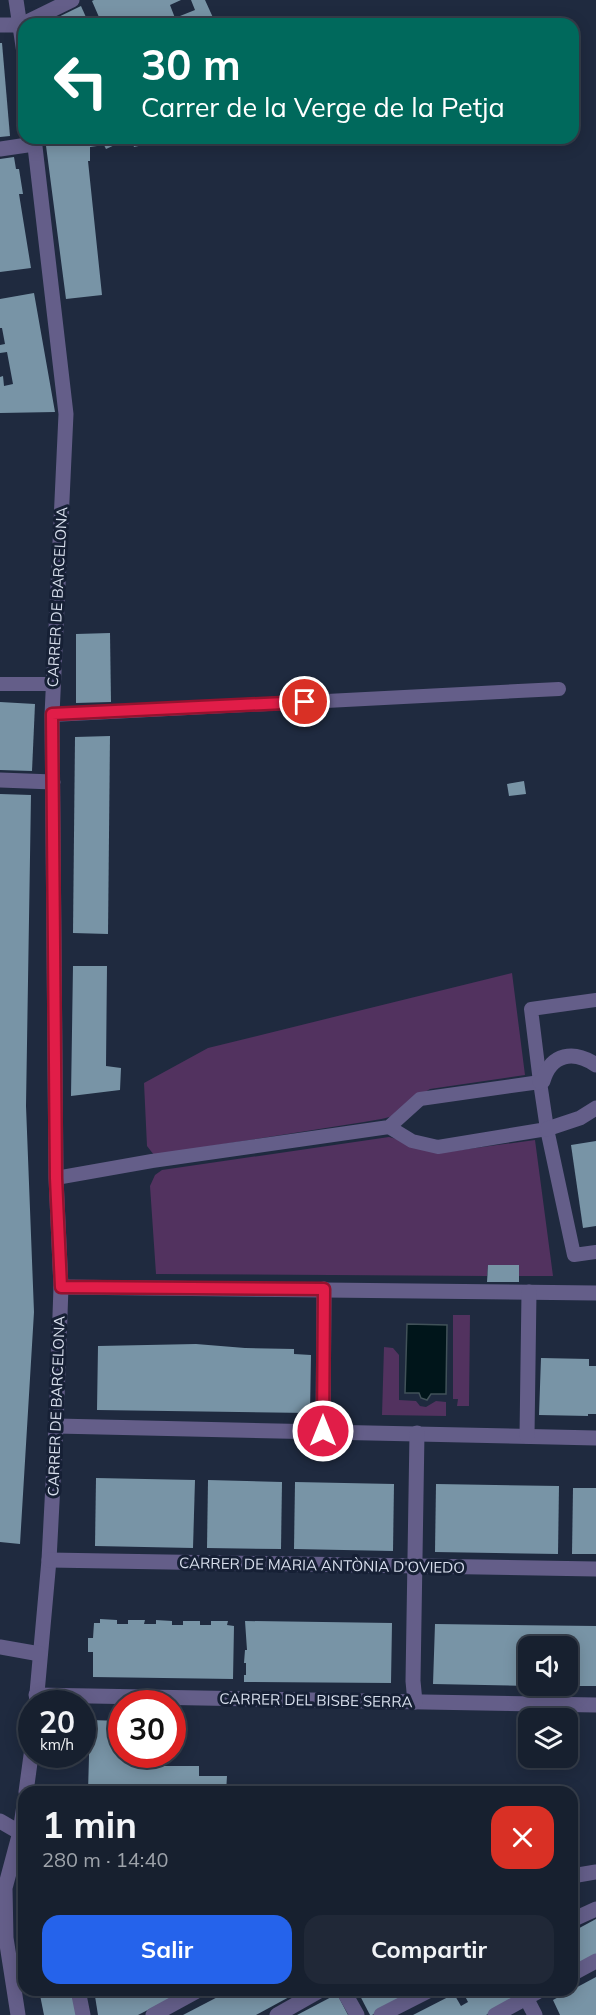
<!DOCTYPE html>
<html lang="es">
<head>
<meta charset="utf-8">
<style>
	:root { --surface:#17202f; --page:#202837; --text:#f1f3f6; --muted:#9ea3aa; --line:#363e4b; --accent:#2563eb }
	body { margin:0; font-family:Mulish,sans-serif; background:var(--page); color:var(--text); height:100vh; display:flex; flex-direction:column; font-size:22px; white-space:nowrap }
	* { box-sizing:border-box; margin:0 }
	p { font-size:20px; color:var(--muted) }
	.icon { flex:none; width:33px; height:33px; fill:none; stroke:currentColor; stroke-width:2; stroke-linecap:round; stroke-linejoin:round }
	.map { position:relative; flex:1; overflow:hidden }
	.drawer { position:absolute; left:18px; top:1786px; width:560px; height:210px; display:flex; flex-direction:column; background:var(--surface); border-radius:18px; box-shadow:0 3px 15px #0003,0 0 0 2px var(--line) }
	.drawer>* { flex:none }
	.hud { position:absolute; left:18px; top:18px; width:561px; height:126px; border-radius:18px; box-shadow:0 3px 15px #0003,0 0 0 2px var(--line); background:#00695c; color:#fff; overflow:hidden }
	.tools { position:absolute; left:518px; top:1636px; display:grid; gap:12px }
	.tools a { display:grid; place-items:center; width:60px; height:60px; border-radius:12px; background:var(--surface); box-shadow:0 3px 15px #0003,0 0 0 2px var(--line); font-size:30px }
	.speed { position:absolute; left:18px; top:1690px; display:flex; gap:12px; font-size:30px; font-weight:700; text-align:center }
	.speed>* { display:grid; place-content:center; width:78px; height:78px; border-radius:50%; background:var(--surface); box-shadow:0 3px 15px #0003,0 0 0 2px var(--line); line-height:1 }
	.speed small { font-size:15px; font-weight:400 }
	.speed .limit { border:9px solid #d22; background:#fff; color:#111 }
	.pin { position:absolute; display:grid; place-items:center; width:51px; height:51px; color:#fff; margin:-26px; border:3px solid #fff; border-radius:50%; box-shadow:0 2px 6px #0007 }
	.me { position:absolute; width:66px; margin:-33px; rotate:0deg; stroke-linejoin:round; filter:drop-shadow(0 0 4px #0008) }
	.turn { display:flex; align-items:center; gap:21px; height:126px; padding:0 24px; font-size:27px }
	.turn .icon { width:78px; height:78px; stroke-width:2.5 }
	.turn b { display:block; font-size:42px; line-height:51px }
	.round { display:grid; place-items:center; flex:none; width:63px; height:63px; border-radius:18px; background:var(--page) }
	.summary { display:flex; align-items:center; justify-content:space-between; height:102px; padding:0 24px }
	h1 { font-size:36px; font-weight:700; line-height:45px }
	.cta { display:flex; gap:12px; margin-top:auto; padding:12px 24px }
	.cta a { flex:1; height:69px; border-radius:18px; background:var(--accent); color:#fff; font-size:24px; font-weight:700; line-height:69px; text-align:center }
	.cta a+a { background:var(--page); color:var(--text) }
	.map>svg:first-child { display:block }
	.green { fill:#52325f }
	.water { fill:#00151a; stroke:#415259; stroke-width:1.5 }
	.building { fill:#7894a6 }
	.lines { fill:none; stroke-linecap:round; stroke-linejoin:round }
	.service { stroke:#645e89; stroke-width:14 }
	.minor { stroke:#645e89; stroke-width:15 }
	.route-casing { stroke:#92132f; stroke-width:15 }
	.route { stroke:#e11d48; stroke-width:10 }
	.labels { text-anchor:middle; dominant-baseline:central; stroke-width:6; stroke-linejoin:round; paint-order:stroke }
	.street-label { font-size:15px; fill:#d8dfed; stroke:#162035 }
</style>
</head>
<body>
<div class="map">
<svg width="596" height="2015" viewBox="0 0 596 2015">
	<rect width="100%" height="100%" fill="#1f2a3f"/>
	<!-- green -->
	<g class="green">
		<path d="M512,973l13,102 -95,14c-13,7 -20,17 -32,24 -10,6 -23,7 -34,9l-210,33 -7,-9 -3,-63 64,-35z"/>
		<path d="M389,1137l57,15 89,-12 18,136h-34l-1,-11h-30l-1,11 -331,-2 -6,-88 5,-11 7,-5z"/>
		<path d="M453,1315h17l-1,91h-12l1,-7h-5z"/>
		<path d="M384,1347l9,1 6,7v45l17,1 4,5 6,1 10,-6 10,1v14l-64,-1z"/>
	</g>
	<!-- water -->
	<path class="water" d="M407,1324l40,1 -1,69h-15l-4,6 -6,-2 -2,-5h-14z"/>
	<!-- building -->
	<g class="building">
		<path d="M94,0h87l-11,5 5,13 20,-8 -4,-10h14l10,22 -5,2h-108l-10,-23z"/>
		<path d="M81,6l8,18h-45z"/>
		<path d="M0,43h2l8,93 -10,1z"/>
		<path d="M45,138h85l-24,11 -2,-4 -14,2v14h-2l14,134 -36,4z"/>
		<path d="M131,138h29l1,3 -27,6z"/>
		<path d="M14,157l2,12h3l4,25h-4l12,74 -31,4v-113z"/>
		<path d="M34,293l21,119 -55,1v-36l3,-1 1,10 9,-2 -6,-32 -7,1v-8l5,-1 -3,-16h-2v-29z"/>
		<path d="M110,633l1,69 -35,1v-69z"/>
		<path d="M0,702l35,2 -3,67 -32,-1z"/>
		<path d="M110,736l-2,198 -35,-1 2,-196z"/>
		<path d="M524,781l2,13 -17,2 -2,-12z"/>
		<path d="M0,794l31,1 -5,311 8,206 -14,232 -20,-2z"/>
		<path d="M73,966h34l-1,100 15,2 -1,22 -49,6z"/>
		<path d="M596,1141v85l-13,2 -12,-83z"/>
		<path d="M488,1265h31v17h-32z"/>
		<path d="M196,1344l49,4 49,1v5l17,1 -1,58 -213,-3 1,-64z"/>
		<path d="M541,1358l48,1v7h7v48h-8v2l-49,-1z"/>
		<path d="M96,1478l99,2 -2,68 -98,-2z"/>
		<path d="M208,1480l74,2 -1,67 -74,-1z"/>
		<path d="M295,1482l99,2 -1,67 -99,-2z"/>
		<path d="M436,1484l123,2 -1,68 -123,-2z"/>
		<path d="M573,1488h23v66h-24z"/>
		<path d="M100,1619l17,1v4h11v-4h17l-1,4h12v-4l16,1v4h11v-4h17v4h11v-4h17l-1,4 7,1 -1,53 -140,-2v-25h-5v-14h5l1,-15h6z"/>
		<path d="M245,1621l147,2 -1,60 -147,-1v-7h2v-12h-2l1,-13h2z"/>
		<path d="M435,1624l161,2v60h-29v-39h-39v39l-95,-2z"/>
		<path d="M90,1720l32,1v34h25v11h52v10h28l-1,16h-138z"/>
		<path d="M596,1919v37l-24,14v-38z"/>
		<path d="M596,1977v38h-36l-7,-15z"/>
		<path d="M39,1990h36l4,25h-35z"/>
		<path d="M94,1990h93l-49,25h-40z"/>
		<path d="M231,1990h71l-46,25h-73z"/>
		<path d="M357,1990h61l-46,25h-2z"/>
		<path d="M465,1990h45l5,9 -29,16h-73l41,-21 7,12 7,-4 -5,-10z"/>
		<path d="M337,1994l11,21h-51z"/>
	</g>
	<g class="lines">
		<!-- service -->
		<g class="service">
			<path d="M0,684h53"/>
			<path d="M52,715l507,-26"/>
			<path d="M540,1082l-9,-73 65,-9"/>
			<path d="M547,1129l27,126 22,-3"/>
			<path d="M56,1178l96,-17 237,-34 23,14 26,6 109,-18 -7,-47 -120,17 -31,28"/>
		</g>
		<!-- minor -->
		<g class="minor">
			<path d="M16,0l8,53"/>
			<path d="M0,25h21l51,-25"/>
			<path d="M34,138l32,276 -14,301 4,463 5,109 -5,139 -7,134 -13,144"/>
			<path d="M0,149l34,-5"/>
			<path d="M0,780l53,2"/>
			<path d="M540,1082l3,-1c8,-28 31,-31 53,-16"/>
			<path d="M547,1129l33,-11 16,-10"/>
			<path d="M61,1287l535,6"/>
			<path d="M56,1426l540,12"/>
			<path d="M323,1431l1,-142"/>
			<path d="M527,1436l2,-144"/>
			<path d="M49,1560l547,9"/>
			<path d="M0,1647l40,7"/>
			<path d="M36,1695l560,10"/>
			<path d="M415,1702l-2,-21 4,-248"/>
			<path d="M26,1792l6,-44"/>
			<path d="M0,1821l24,14"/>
			<path d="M572,1876l24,-4"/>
			<path d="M572,1920l24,-11"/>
			<path d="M572,1974l24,-13"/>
			<path d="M78,1990l5,25"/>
			<path d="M343,1990l14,25"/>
			<path d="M522,1990l13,25"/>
			<path d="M18,2015l-12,-77 -1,-50 15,-56 4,-27"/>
			<path d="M153,2015l46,-25"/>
			<path d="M277,2015l44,-25"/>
			<path d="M381,2015l49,-25"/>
			<path d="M495,2015l46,-25"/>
		</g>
	</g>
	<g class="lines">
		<!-- route casing -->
		<g class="route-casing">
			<path id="route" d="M305,702l-253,12 4,464 5,109 263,2 -1,142"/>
		</g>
		<!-- route -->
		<use href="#route" class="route"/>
	</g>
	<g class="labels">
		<!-- street labels -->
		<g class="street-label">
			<text transform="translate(57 597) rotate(-87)">CARRER DE BARCELONA</text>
			<text transform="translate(56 1406) rotate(-88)">CARRER DE BARCELONA</text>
			<text transform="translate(322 1565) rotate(1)">CARRER DE MARIA ANTÒNIA D'OVIEDO</text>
			<text transform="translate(316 1700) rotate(1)">CARRER DEL BISBE SERRA</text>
		</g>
	</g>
</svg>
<div class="tools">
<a><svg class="icon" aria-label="sound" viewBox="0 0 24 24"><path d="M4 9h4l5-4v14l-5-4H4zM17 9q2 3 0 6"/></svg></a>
<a><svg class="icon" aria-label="layers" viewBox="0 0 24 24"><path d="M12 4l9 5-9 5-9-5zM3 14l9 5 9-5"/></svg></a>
</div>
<div class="speed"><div>20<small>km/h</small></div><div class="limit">30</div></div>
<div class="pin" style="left:305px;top:702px;background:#d93025"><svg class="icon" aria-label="arrive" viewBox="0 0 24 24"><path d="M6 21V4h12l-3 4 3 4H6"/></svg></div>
<svg class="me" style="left:323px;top:1431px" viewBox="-20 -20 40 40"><circle r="17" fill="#e11d48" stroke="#fff" stroke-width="3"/><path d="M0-11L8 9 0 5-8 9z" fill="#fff"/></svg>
<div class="hud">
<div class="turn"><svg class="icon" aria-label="left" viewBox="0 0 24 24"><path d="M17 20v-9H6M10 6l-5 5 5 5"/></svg><div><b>30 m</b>Carrer de la Verge de la Petja</div></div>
</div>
<section class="drawer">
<div class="summary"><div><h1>1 min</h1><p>280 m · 14:40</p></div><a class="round" style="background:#d93025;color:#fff"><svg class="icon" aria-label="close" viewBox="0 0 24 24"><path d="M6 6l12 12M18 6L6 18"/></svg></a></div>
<div class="cta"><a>Salir</a><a>Compartir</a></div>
</section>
</div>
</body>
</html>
